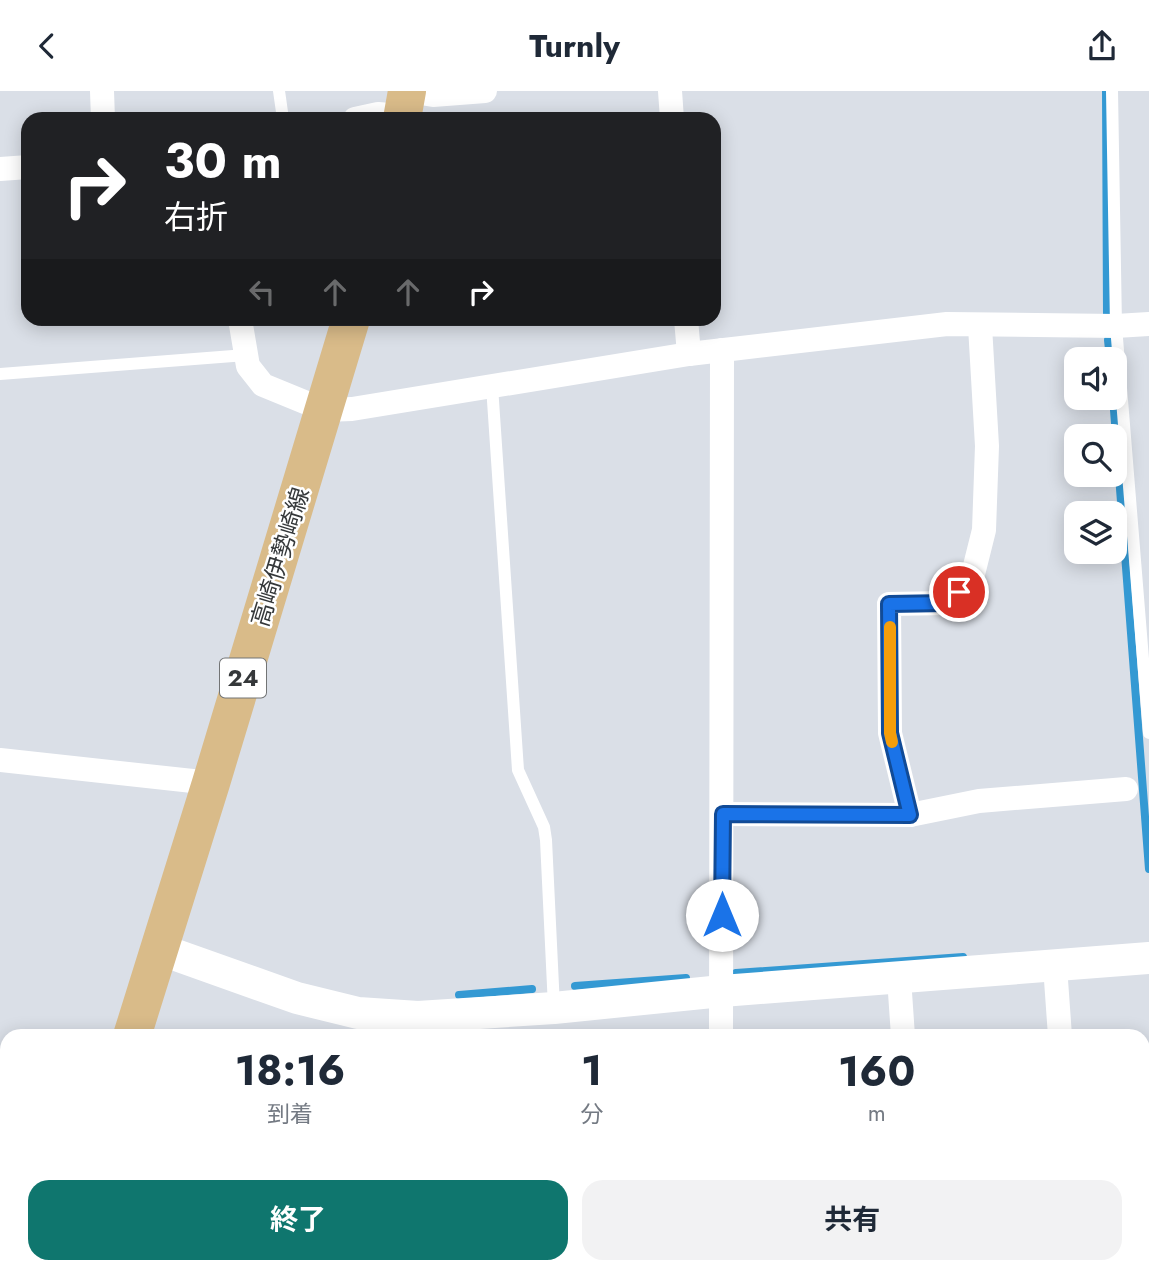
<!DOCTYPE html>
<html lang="ja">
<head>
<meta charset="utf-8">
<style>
	:root { --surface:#fff; --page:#f2f2f3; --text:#1f2937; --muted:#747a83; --accent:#0f766e }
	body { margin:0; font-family:Jost,"Noto Sans JP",sans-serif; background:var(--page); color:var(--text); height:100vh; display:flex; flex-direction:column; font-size:26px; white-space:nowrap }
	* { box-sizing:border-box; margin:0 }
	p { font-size:23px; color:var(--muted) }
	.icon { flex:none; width:38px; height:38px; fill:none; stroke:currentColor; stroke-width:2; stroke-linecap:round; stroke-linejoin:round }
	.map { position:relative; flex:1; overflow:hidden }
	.side { position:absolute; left:0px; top:938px; width:1150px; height:245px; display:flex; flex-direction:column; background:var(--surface); border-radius:21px 21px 0 0; box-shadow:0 4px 18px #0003 }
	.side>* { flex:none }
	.top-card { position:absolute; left:21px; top:21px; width:700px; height:214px; border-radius:21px; box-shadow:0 4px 18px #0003; background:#202124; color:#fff; overflow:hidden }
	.tools { position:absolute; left:1064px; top:256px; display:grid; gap:14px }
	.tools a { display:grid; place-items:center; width:63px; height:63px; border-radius:14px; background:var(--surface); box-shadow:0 4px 18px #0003; font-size:35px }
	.pin { position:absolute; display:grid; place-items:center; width:60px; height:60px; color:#fff; margin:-30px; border:4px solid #fff; border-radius:50%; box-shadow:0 2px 7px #0007 }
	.me { position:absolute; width:77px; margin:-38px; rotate:0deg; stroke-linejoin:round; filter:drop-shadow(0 0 5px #0008) }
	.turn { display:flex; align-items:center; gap:24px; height:147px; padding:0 28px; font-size:32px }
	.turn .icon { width:91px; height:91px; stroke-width:2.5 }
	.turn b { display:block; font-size:49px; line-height:60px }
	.lanes { display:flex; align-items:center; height:66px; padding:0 28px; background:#0003; justify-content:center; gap:35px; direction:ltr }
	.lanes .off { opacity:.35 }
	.eta { display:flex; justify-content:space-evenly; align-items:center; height:119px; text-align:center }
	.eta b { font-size:42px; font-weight:700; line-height:49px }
	.primary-button { display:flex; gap:14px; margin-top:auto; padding:14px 28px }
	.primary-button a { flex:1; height:80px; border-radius:21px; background:var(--accent); color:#fff; font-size:28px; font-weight:700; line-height:80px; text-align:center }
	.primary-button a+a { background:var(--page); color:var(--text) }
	header { display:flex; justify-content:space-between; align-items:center; height:91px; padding:0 28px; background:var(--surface); font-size:32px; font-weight:700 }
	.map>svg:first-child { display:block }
	.green { fill:#7ddaad }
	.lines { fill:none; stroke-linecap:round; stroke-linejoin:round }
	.stream { stroke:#3499d3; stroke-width:8 }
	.service { stroke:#fff; stroke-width:12 }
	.minor { stroke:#fff; stroke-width:24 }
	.tertiary { stroke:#fff; stroke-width:32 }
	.primary { stroke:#d9bb89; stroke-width:38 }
	.route-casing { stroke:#114b97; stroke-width:18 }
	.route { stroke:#1a73e8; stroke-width:12 }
	.slow { stroke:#f59e0b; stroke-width:12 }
	.labels { text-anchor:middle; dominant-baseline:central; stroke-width:5; stroke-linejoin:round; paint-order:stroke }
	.shield { fill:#fff; stroke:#727475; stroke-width:2 }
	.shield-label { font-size:23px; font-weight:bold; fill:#35383a }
	.street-label { font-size:24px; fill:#35383a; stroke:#fff }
</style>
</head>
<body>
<header><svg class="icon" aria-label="back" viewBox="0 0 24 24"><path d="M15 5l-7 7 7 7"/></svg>Turnly<svg class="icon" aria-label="share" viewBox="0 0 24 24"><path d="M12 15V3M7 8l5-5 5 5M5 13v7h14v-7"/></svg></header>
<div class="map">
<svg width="1149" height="1183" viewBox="0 0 1149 1183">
	<rect width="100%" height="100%" fill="#dadfe7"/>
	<!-- green -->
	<path class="green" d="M806,1176h59v3l-59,4z"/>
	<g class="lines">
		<!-- stream -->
		<g class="stream">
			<path d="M1106,0l1,224"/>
			<path d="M1108,249l2,19"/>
			<path d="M1113,306l36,472"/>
			<path d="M736,882l227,-16"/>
			<path d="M575,895l111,-8"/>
			<path d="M459,904l73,-6"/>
			<path d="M325,1183l4,-7"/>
		</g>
		<!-- service -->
		<g class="service">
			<path d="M279,0l4,28"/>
			<path d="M1112,0l4,235 33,407"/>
			<path d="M0,283l246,-19"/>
			<path d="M492,295l26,384 26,57 2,13 8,167"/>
		</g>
		<!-- minor -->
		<g class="minor">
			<path d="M102,0l1,28"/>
			<path d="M409,0l24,4 52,-4"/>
			<path d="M670,0l2,28"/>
			<path d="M355,28l23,-5 24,2"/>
			<path d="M0,78l28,-2"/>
			<path d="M240,228l8,47 15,19 61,25 28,-1 337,-55 258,-30 169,2 33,-2"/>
			<path d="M686,228l3,35"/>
			<path d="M0,669l211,23"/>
			<path d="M722,723l188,1 69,-14 147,-12"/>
			<path d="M910,724l-20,-82 -1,-129 58,-1 24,-21 13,-52 3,-84 -7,-120"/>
			<path d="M1055,875l5,70"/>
			<path d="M899,887l4,58"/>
			<path d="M721,945l1,-686"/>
			<path d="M723,1176v7"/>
			<path d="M1077,1176v7"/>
			<path d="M342,1183l4,-7"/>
		</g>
		<!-- tertiary -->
		<path class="tertiary" d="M159,858l138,49 61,15 60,4 136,-9 168,-17 427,-33"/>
		<!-- primary -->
		<g class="primary">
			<path d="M402,28l5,-28"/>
			<path d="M132,945l79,-253 140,-464"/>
			<path d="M59,1183l2,-7"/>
		</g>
	</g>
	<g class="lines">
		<!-- route casing -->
		<g class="route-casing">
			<path id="route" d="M722,824l1,-101 187,1 -20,-82 -1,-129 58,-1 12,-11"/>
		</g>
		<!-- route -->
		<use href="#route" class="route"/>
		<!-- slow -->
		<path class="slow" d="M890,536v106l2,9"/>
	</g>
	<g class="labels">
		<!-- shield labels -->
		<rect class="shield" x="220" y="567.5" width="46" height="39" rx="5"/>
		<g class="shield-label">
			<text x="243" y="587">24</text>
		</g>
		<!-- street labels -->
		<g class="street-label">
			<text transform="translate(280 466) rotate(-73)">高崎伊勢崎線</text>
		</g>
	</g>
</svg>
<div class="tools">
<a><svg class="icon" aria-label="sound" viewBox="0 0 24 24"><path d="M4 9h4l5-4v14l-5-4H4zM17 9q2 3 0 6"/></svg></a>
<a><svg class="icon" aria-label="search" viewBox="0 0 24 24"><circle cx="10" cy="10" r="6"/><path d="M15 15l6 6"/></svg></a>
<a><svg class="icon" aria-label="layers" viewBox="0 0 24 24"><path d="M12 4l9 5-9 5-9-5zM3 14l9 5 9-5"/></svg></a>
</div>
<div class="pin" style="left:959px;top:501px;background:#d93025"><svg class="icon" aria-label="arrive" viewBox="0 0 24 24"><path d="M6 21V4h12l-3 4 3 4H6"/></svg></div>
<svg class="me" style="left:722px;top:824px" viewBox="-20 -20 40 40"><circle r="19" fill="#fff"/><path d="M0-13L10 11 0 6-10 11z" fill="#1a73e8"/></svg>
<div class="top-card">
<div class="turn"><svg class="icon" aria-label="right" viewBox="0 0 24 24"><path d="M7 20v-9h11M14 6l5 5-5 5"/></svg><div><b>30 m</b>右折</div></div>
<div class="lanes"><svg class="icon off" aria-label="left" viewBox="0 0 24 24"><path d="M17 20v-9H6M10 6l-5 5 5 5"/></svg><svg class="icon off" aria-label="ahead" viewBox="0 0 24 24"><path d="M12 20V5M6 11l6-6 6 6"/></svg><svg class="icon off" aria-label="ahead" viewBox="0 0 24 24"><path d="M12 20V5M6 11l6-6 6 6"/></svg><svg class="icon" aria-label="right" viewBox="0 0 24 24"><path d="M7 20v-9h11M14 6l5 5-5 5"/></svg></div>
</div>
<section class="side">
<div class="eta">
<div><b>18:16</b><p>到着</p></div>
<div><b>1</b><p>分</p></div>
<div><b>160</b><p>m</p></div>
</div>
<div class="primary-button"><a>終了</a><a>共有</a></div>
</section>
</div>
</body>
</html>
